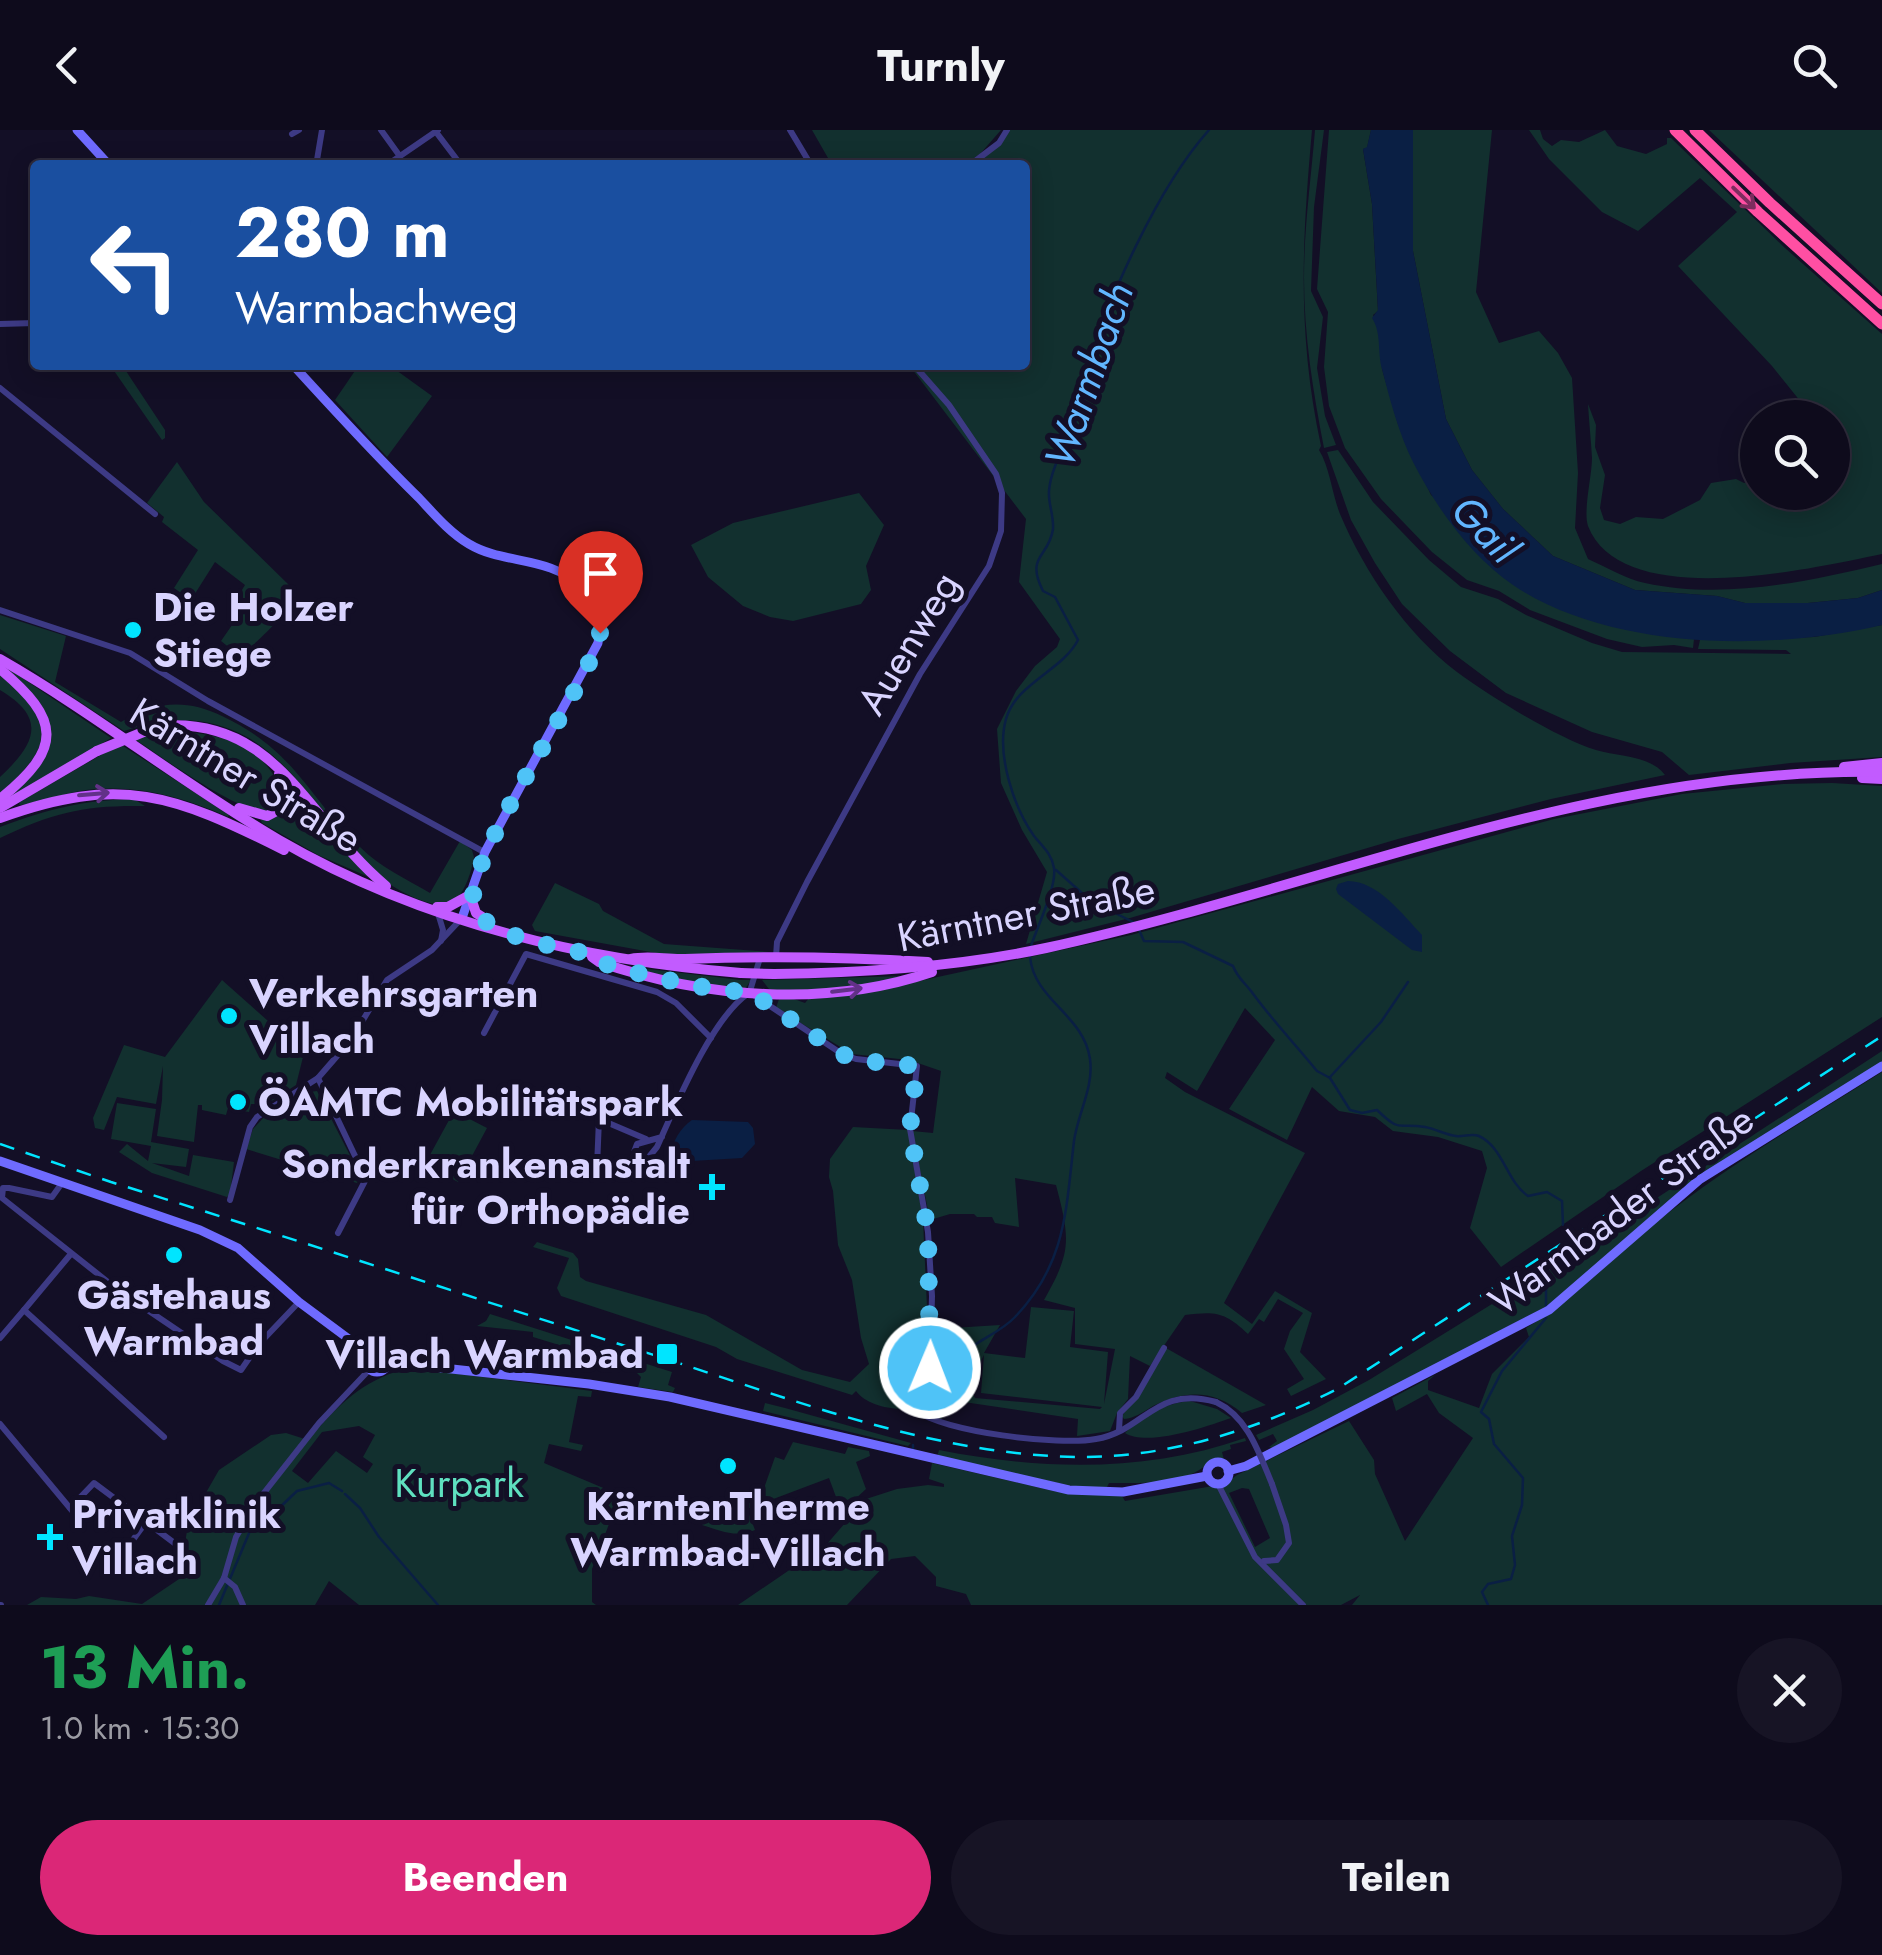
<!DOCTYPE html>
<html lang="de">
<head>
<meta charset="utf-8">
<style>
	:root { --surface:#0e0b1c; --page:#171425; --text:#f1f3f6; --muted:#9b9ba3; --line:#2e2b3b; --accent:#db2777 }
	body { margin:0; font-family:Jost,sans-serif; background:var(--page); color:var(--text); height:100vh; display:flex; flex-direction:column; font-size:38px; white-space:nowrap }
	* { box-sizing:border-box; margin:0 }
	p { font-size:32px; color:var(--muted) }
	.icon { flex:none; width:55px; height:55px; fill:none; stroke:currentColor; stroke-width:2; stroke-linecap:round; stroke-linejoin:round }
	.map { position:relative; height:1475px; overflow:hidden }
	.panel { display:flex; flex-direction:column; background:var(--surface); flex:1 }
	.panel>* { flex:none }
	.banner { position:absolute; left:30px; top:30px; width:1000px; height:210px; border-radius:10px; box-shadow:0 5px 25px #0003,0 0 0 2px var(--line); background:#1a4fa0; color:#fff; overflow:hidden }
	.fabs { position:absolute; left:1740px; top:270px; display:grid; gap:20px }
	.fabs a { display:grid; place-items:center; width:110px; height:110px; border-radius:50%; background:var(--surface); box-shadow:0 5px 25px #0003,0 0 0 2px var(--line); font-size:50px }
	.pin { position:absolute; display:grid; place-items:center; width:85px; height:85px; color:#fff; margin:-102px -42px; border-radius:50% 50% 50% 0; rotate:-45deg; box-shadow:0 0 10px #0007 }
	.pin .icon { rotate:45deg }
	.me { position:absolute; width:110px; margin:-55px; rotate:1deg; stroke-linejoin:round; filter:drop-shadow(0 0 8px #0008) }
	.turn { display:flex; align-items:center; gap:35px; height:210px; padding:0 40px; font-size:45px }
	.turn .icon { width:130px; height:130px; stroke-width:2.5 }
	.turn b { display:block; font-size:70px; line-height:85px }
	.round { display:grid; place-items:center; flex:none; width:105px; height:105px; border-radius:52px; background:var(--page) }
	.head { display:flex; align-items:center; justify-content:space-between; height:170px; padding:0 40px }
	h1 { font-size:60px; font-weight:700; line-height:75px; color:#1e9e55 }
	.action { display:flex; gap:20px; margin-top:auto; padding:20px 40px }
	.action a { flex:1; height:115px; border-radius:60px; background:var(--accent); color:#fff; font-size:40px; font-weight:700; line-height:115px; text-align:center }
	.action a+a { background:var(--page); color:var(--text) }
	header { display:flex; justify-content:space-between; align-items:center; height:130px; padding:0 40px; background:var(--surface); font-size:45px; font-weight:700 }
	.map>svg:first-child { display:block }
	.green { fill:#12302f; fill-rule:evenodd }
	.water { fill:#0a1f44 }
	.lines { fill:none; stroke-linecap:round; stroke-linejoin:round }
	.stream { stroke:#0a1f44; stroke-width:2.5 }
	.street { stroke:#3d3a85; stroke-width:6 }
	.secondary { stroke:#6f6bff; stroke-width:9 }
	.primary { stroke:#c25bff; stroke-width:10 }
	.highway { stroke:#ff4fa3; stroke-width:11 }
	.rail { stroke:#00e5ff; stroke-width:2.5; stroke-dasharray:15 12; stroke-linecap:butt }
	.street-bridge { stroke:#3d3a85; stroke-width:6 }
	.primary-bridge { stroke:#c25bff; stroke-width:10 }
	.oneway { stroke:#7d2c5e }
	.oneway2 { stroke:#623188 }
	.route { stroke:#4fc3f7; stroke-width:18; stroke-dasharray:0 32.4 }
	.poi-dot { fill:#00e5ff; stroke:#130f26; stroke-width:4 }
	.labels { text-anchor:middle; dominant-baseline:central; stroke-width:10; stroke-linejoin:round; paint-order:stroke }
	.poi-label { font-size:40px; font-weight:bold; fill:#d9d4ff; stroke:#130f26; text-anchor:start }
	.street-label { font-size:40px; fill:#d9d4ff; stroke:#130f26 }
	.park-label { font-size:40px; fill:#5fe0c0; stroke:#130f26 }
	.water-label { font-size:42px; font-style:italic; fill:#62b6ff; stroke:#130f26 }
</style>
</head>
<body>
<header><svg class="icon" aria-label="back" viewBox="0 0 24 24"><path d="M15 5l-7 7 7 7"/></svg>Turnly<svg class="icon" aria-label="search" viewBox="0 0 24 24"><circle cx="10" cy="10" r="6"/><path d="M15 15l6 6"/></svg></header>
<div class="map">
<svg width="1882" height="1475" viewBox="0 0 1882 1475">
	<rect width="100%" height="100%" fill="#130f26"/>
	<!-- green -->
	<g class="green">
		<path d="M812,0h189l-21,24 -16,11h-132z"/>
		<path d="M1010,0h302c-10,113 -15,204 9,316l-2,4c11,18 13,44 21,64 25,59 66,119 117,158 34,25 100,66 139,78 23,7 54,5 69,25l-114,24 -153,40 -268,79 -104,26 21,-72 -25,-42 -21,-47 -4,-54 19,-38 19,-25 22,-19 3,-8 -41,-57 7,-63 -117,-154h116v-200h-53z"/>
		<path d="M1315,0h9l-10,77 -3,84 12,26 -6,51 8,48 11,29 -12,3c-11,-57 -20,-112 -20,-170 0,-50 7,-99 11,-148z"/>
		<path d="M1329,0h42l-4,18 -4,1 9,55 6,107 -5,4 7,15 2,39 16,55 33,71 157,124 106,20 -1,9 -19,-3 -32,2 -35,-8 -77,-29 -31,-19 -32,-11 -35,-28 -51,-53 -36,-51 -16,-42 -5,-39 4,-55 -11,-23z"/>
		<path d="M1413,0h79l-16,162 23,51 40,-12 19,22 14,25 6,95 -3,55 13,31c18,8 38,20 57,24 78,17 161,-1 237,-19v26l-24,8 -50,5h-63l-28,-7 -82,-6 -82,-34 -50,-47 -31,-39 -26,-51 -33,-168z"/>
		<path d="M1529,0h11l3,9 9,7 9,-6 18,2 26,-12 12,16 29,8 21,-10v-6h4l114,110 97,86v220c-68,14 -260,59 -294,-28 -5,-15 4,-50 4,-68 -1,-18 -3,-36 -4,-54l8,21 -1,22 10,28 -5,33 4,12 16,4 16,-7 27,2 37,-19 11,-17 25,-4 8,4 13,-4 1,13h74v-74l-19,-1 -41,-51 -94,-100 59,-54 -37,-34 -62,53 -36,-19 -53,-53z"/>
		<path d="M1709,0h173v163z"/>
		<path d="M110,235h12l43,65v8l-3,2z"/>
		<path d="M359,235h30l43,31 -45,61 -52,-57z"/>
		<path d="M1338,320l35,52 56,58 32,27 37,12 28,16 66,28 30,9 169,2 -5,-4 -88,-1 2,-9 114,-3 68,-12v132l-92,6 -101,12 -27,-23 -70,-20 -86,-39 -56,-42 -48,-47 -27,-41 -24,-43 -24,-68z"/>
		<path d="M177,332l27,40 87,85c5,25 -34,52 -50,70l-20,-16 18,-26 -8,-7 14,-23 -30,-23 -24,38 -17,-12 24,-38 -36,-28 2,-5 -17,-14z"/>
		<path d="M859,363l25,32 -18,41 5,24 -10,14 -68,17 -23,-4 -27,-11 -35,-29 -17,-32 42,-22z"/>
		<path d="M0,485l66,21 -11,46 66,40c35,-21 65,-23 101,-6 74,35 85,80 138,131 20,20 46,32 70,46l30,-52 12,9 2,7c-2,13 -10,41 -24,46 -20,7 -55,-14 -70,-26 -48,-41 -76,-106 -131,-139 -41,-23 -81,-22 -125,-7l-124,-82z"/>
		<path d="M6,537l105,71 -101,60 33,-38 3,-45 -7,-14z"/>
		<path d="M0,543c58,51 54,71 0,121v-17c34,-32 49,-58 0,-87z"/>
		<path d="M160,601c51,1 101,7 122,61 -2,7 -4,16 -12,19 -26,7 -112,-57 -137,-73z"/>
		<path d="M120,614l109,71 -1,2c-47,-21 -96,-34 -148,-26 -20,3 -42,14 -61,14l1,-3z"/>
		<path d="M1832,653l50,3v231l-241,154 -140,96 -31,-39 17,-60 -5,-17 -44,-14 -45,-6 -18,-14 -36,-6 -27,-24 -25,53 -58,-31 46,-69 -30,-32 -48,83 -30,-19 -2,6 20,14 120,61 -81,150 28,21 23,-33 37,22 -12,39 26,27 -35,17 -4,-7 17,-10 -20,-30 6,-18 13,-18 -25,-14 -14,23 -5,-3 -11,15c-23,-22 -32,-23 -63,-19l-35,51 -20,-10 -2,43 -11,14 -7,18 -33,5 1,-17 -121,-18 -16,18 -14,-5 -6,-15 13,-37 2,-33 64,-4 -16,28 41,5 6,-51 43,4 -4,36 38,5 -4,52 11,-55 -40,-5v-36l-31,-8c28,-49 26,-61 12,-115l-41,-7 4,49 -24,-4 -3,-6h-15l-3,-3h-24l-20,6 -18,-89 21,2 8,-62 -32,-11 -57,-6 -76,-46 3,-9h15l11,4 6,-7 58,-4 262,-57 423,-116 128,-25 101,-10zM984,1225l-3,38 121,14 -2,2 -125,-11 -7,-13z"/>
		<path d="M289,656l81,91 1,1 -53,-23 -56,-32 -1,-3 9,-1z"/>
		<path d="M134,669l11,7c-60,-1 -91,6 -145,32v-11c48,-18 83,-27 134,-28z"/>
		<path d="M555,753l44,21 4,7 61,33 105,8 -91,5 -143,-26 -3,-6z"/>
		<path d="M648,839l93,11h10l-6,9 -34,-3 -67,-15z"/>
		<path d="M905,846c-44,10 -92,20 -136,13l-7,-9z"/>
		<path d="M222,850l82,73 -8,32 -29,19h-16l-2,8 -21,-4 -2,7 -24,-5v-5h-4l-4,37 -37,-6 5,-36 1,-34 -7,38 -39,-7 -13,33 -9,-2 -2,-10 31,-73 41,12z"/>
		<path d="M1882,921v11l-201,128 -128,113 -279,145 -5,-1 8,-6 -4,-7 -14,6 -3,-5 57,-25 56,-30 170,-105z"/>
		<path d="M1882,942v533h-530l8,-10 -19,10h-370l-5,-11 -30,-8v-9l-21,-21 -24,3 -44,46h-109l88,-60 40,-46 31,-10 31,-4 16,2v-3l-15,-5 3,-16 126,29 64,4 3,5 100,-17 12,-9 112,-54 25,39 1,14 30,67 68,-103 -34,-25 -12,-19 -31,17 -4,-13 43,-23 -7,6v9l51,18 13,-34 37,-37 -3,-9c49,-29 87,-72 132,-107 70,-56 148,-101 224,-149zM1242,1358l7,1 21,49 -15,9 -26,-54z"/>
		<path d="M317,961l43,84 -3,8 -111,-34 7,-20 12,-13 3,4 42,-28z"/>
		<path d="M117,973l39,6 -5,33 38,7 -3,18 -34,-4 37,13 4,-21 41,7 -4,32 -3,3 -75,-24 -33,-21 8,-8 21,17 3,-15 -40,-7z"/>
		<path d="M454,981l33,17 -29,54 -33,-18z"/>
		<path d="M853,997l55,3 15,90 6,131 -1,13 -11,7 10,1 -18,36c-16,3 -43,-3 -53,-17l-4,4 -115,-36 -21,-12 -155,-51 -4,-8 12,-30 -36,-11 4,-5 36,11 5,6 2,18 6,4 120,34 96,55 48,12 19,-18 -8,-26 -9,-58 -14,-35 -5,-54 -4,-14 1,-18z"/>
		<path d="M490,1184l182,58 -4,13 7,3 -2,4 -35,-5 3,-10 -10,-10 -98,-30v-5l-56,-6 9,-5z"/>
		<path d="M1166,1218l100,57 -24,8c-28,-24 -58,-23 -89,-7 -10,6 -18,12 -29,13l-2,-3z"/>
		<path d="M395,1242h47l150,19 -1,6 -13,-1 -9,46 14,3 -2,6 -32,-7 -5,19 76,32 -28,74v33l4,3h-237l-30,-24 -14,24h-288l14,-8 35,2 13,-3 53,8 43,-29 -1,-25 4,-26 31,-54 52,-35 15,-2 22,7c27,-31 49,-55 87,-68zM359,1296l16,9 -12,22 10,7 -6,9 -31,-22 -28,32 -16,-12 30,-39z"/>
		<path d="M1190,1271l27,8 14,9c-25,9 -84,29 -106,15 17,-17 40,-30 65,-32z"/>
		<path d="M765,1273l20,5 126,35 -3,3 -145,-35z"/>
		<path d="M1245,1308l1,3 -16,4 1,4 -9,3 2,8 -14,1c-22,25 -70,22 -101,22l-3,6 -29,-2 -140,-30 2,-7c102,20 207,23 306,-12z"/>
		<path d="M793,1312l52,12 3,-7 21,4 1,5 -14,6 10,27 -14,13 -13,3 -10,-27 -82,31 8,21c-19,8 -34,1 -53,-5l2,-5h11v-5c29,0 26,-16 48,-24l12,-34 9,3z"/>
	</g>
	<!-- water -->
	<g class="water">
		<path d="M1371,0h42v121l33,168 26,51 31,39 50,47 82,34 82,6 28,7h63l50,-5 24,-8v35c-111,26 -271,26 -369,-40 -43,-30 -76,-76 -100,-123 -14,-28 -23,-62 -31,-93 -5,-18 0,-35 -10,-51l6,-8 -6,-106 -9,-55 4,-2z"/>
		<path d="M1348,751c30,0 55,34 74,54v17l-10,-2 -74,-56 -2,-5 2,-5z"/>
		<path d="M692,990l56,2 5,6 2,16 -13,14 -67,4 -5,-7c3,-14 10,-27 22,-35z"/>
	</g>
	<g class="lines">
		<!-- stream -->
		<g class="stream">
			<path d="M1056,740l35,31 44,22"/>
			<path d="M1139,800l5,11 39,1 50,24c4,11 11,16 18,25 21,29 44,53 66,80l13,7 20,32 12,3 15,-3c25,24 19,12 48,17 11,2 21,8 31,9 8,1 15,-3 23,0 25,12 27,45 49,60l19,-4 15,9 1,24"/>
			<path d="M1030,819c6,-20 27,-62 24,-81 -2,-14 -12,-22 -20,-32 -20,-28 -38,-82 -28,-117 10,-36 56,-48 72,-79l-23,-43 -12,-6c-18,-36 6,-33 10,-62 1,-13 -5,-26 -4,-38 2,-27 22,-54 30,-79 3,-12 4,-25 7,-37 20,-74 72,-188 123,-245"/>
			<path d="M1330,947l51,-55 27,-40"/>
			<path d="M1546,1176v-33"/>
			<path d="M927,1279c11,-20 20,-42 38,-57 15,-13 36,-20 50,-35 51,-53 51,-107 59,-176 4,-28 20,-54 16,-82 -6,-44 -56,-59 -60,-102"/>
			<path d="M913,1318v-3"/>
			<path d="M345,1364l15,14 19,29 59,68"/>
			<path d="M219,1475l33,-79 24,-15 21,-20 32,-8 13,8"/>
			<path d="M1488,1475l-6,-13 6,-8 23,-5 4,-14 -3,-29 10,-31 1,-27 -29,-34 -5,-25 -8,-7 21,-41 44,-53"/>
		</g>
		<!-- street -->
		<g class="street">
			<path d="M381,0l18,25"/>
			<path d="M790,0l21,35"/>
			<path d="M436,2l25,33"/>
			<path d="M292,4l7,-4"/>
			<path d="M317,30l5,-30"/>
			<path d="M387,35l51,-35"/>
			<path d="M970,35l29,-22 8,-13"/>
			<path d="M0,194l35,-1"/>
			<path d="M0,258l155,126"/>
			<path d="M0,480l130,43 78,48 276,151"/>
			<path d="M437,780l6,20 -2,11"/>
			<path d="M776,827l1,-15 30,-60 113,-208 69,-108 12,-35 1,-38 -6,-19 -47,-69 -35,-40"/>
			<path d="M750,861l10,-33"/>
			<path d="M755,866l87,58 14,5 61,7 -7,63 18,103 4,64 -2,71 -15,43c28,22 145,36 181,29 49,-8 58,-54 120,-37"/>
			<path d="M484,903l42,-79 131,38 19,11 35,35"/>
			<path d="M318,948l33,-38 36,-60 45,-30 30,-32"/>
			<path d="M662,1007l-25,7 -3,8 3,6h11l9,-11c19,-42 55,-130 92,-154"/>
			<path d="M597,1037l2,-48 47,20"/>
			<path d="M62,1053l-10,14 -43,-9h-6l-1,10 116,92 105,71 18,9 18,-26 40,-42"/>
			<path d="M230,1070l20,-73 7,-10 61,-39 48,101 -28,54"/>
			<path d="M70,1125l-46,55 140,127"/>
			<path d="M0,1208l24,-28"/>
			<path d="M0,1294l79,95"/>
			<path d="M1119,1300l1,-17 16,-16 28,-49"/>
			<path d="M1218,1354l37,73 48,48"/>
			<path d="M70,1378l24,-25 83,62"/>
			<path d="M1264,1431l13,-1 12,-17 -3,-18 -14,-41"/>
			<path d="M108,1444l38,-52"/>
			<path d="M224,1448l11,9 8,18"/>
			<path d="M0,1475h1"/>
			<path d="M208,1475l16,-27 12,-41 20,-34 63,-80 51,-54"/>
		</g>
		<!-- secondary -->
		<g class="secondary">
			<path d="M77,0l32,35"/>
			<path d="M293,235c41,45 82,90 126,133 15,16 31,35 50,46 35,21 79,11 113,43 16,14 20,35 16,56l-113,209 -23,66"/>
			<path d="M0,1031l200,69 38,18 61,54 70,52"/>
			<circle cx="377" cy="1231" r="11"/>
			<path d="M388,1232l201,22 81,13 399,93 54,2 84,-16"/>
			<circle cx="1218" cy="1343" r="11"/>
			<path d="M1228,1341l18,-5 303,-156 150,-130 183,-114"/>
		</g>
		<!-- primary -->
		<g class="primary">
			<path d="M0,529c96,55 183,125 279,181 140,81 303,120 462,133"/>
			<path d="M0,539c61,51 63,79 0,130"/>
			<path d="M158,596c121,-11 149,95 228,160"/>
			<path d="M1844,637l38,-4"/>
			<path d="M1862,648l20,1"/>
			<path d="M0,678l97,-57"/>
			<path d="M239,678l28,8 15,-8 4,-18 -7,-16"/>
			<path d="M0,688c121,-44 174,-23 284,32"/>
			<path d="M437,777h11l22,-12 6,18 14,9"/>
			<path d="M592,827l7,5c105,36 227,46 333,10"/>
			<path d="M631,829c18,-4 36,1 54,0 81,-3 162,-2 243,3"/>
			<path d="M774,844c92,-1 182,-7 272,-26 279,-61 545,-181 836,-176"/>
		</g>
		<!-- highway -->
		<g class="highway">
			<path d="M1675,0l83,82 124,112"/>
			<path d="M1695,0l75,73 112,101"/>
		</g>
		<!-- rail -->
		<path class="rail" d="M0,1014l111,38c183,57 366,117 549,175 137,44 280,100 426,100 89,-1 175,-29 253,-69l543,-352"/>
		<!-- street-bridge -->
		<path class="street-bridge" d="M1216,1272c32,15 43,51 56,82"/>
		<!-- primary-bridge -->
		<g class="primary-bridge">
			<path d="M97,621l61,-25"/>
			<path d="M741,843l33,1"/>
		</g>
	</g>
	<!-- one-way arrows -->
	<defs><path id="oneway-shaft" d="M-6 0H5M1.5-3L5.5 0L1.5 3" fill="none" stroke-width="1.6" stroke-linecap="round" stroke-linejoin="round" transform="scale(2.5)"/></defs>
	<use class="oneway" href="#oneway-shaft" transform="translate(1744 68) rotate(44)"/>
	<g class="oneway2">
		<use href="#oneway-shaft" transform="translate(94 664) rotate(-5)"/>
		<use href="#oneway-shaft" transform="translate(847 860) rotate(-7)"/>
	</g>
	<g class="lines">
		<!-- route -->
		<path class="route" d="M600,503c-10,55 -149,240 -124,278 16,26 83,36 113,43l10,8 53,15 66,13 32,2 92,62 14,6 61,6 -7,63 18,103 2,136"/>
	</g>
	<!-- markers -->
	<g class="poi-dot">
		<circle cx="133" cy="500" r="10"/>
		<circle cx="229" cy="886" r="10"/>
		<circle cx="238" cy="972" r="10"/>
		<path d="M707 1042h10v10h10v10h-10v10h-10v-10h-10v-10h10z"/>
		<circle cx="174" cy="1125" r="10"/>
		<rect x="655" y="1212" width="24" height="24" rx="5"/>
		<circle cx="728" cy="1336" r="10"/>
		<path d="M45 1392h10v10h10v10h-10v10h-10v-10h-10v-10h10z"/>
	</g>
	<g class="labels">
		<!-- poi labels -->
		<g class="poi-label">
			<text x="153" y="477">Die Holzer<tspan x="153" dy="46">Stiege</tspan></text>
			<text x="249" y="863">Verkehrsgarten<tspan x="249" dy="46">Villach</tspan></text>
			<text x="258" y="972">ÖAMTC Mobilitätspark</text>
			<text x="690" y="1034" text-anchor="end">Sonderkrankenanstalt<tspan x="690" dy="46">für Orthopädie</tspan></text>
			<text x="174" y="1165" text-anchor="middle">Gästehaus<tspan x="174" dy="46">Warmbad</tspan></text>
			<text x="644" y="1224" text-anchor="end">Villach Warmbad</text>
			<text x="728" y="1376" text-anchor="middle">KärntenTherme<tspan x="728" dy="46">Warmbad-Villach</tspan></text>
			<text x="72" y="1384">Privatklinik<tspan x="72" dy="46">Villach</tspan></text>
		</g>
		<!-- street labels -->
		<g class="street-label">
			<text transform="translate(908 513) rotate(-59)">Auenweg</text>
			<text transform="translate(246 645) rotate(31)">Kärntner Straße</text>
			<text transform="translate(1026 783) rotate(-11)">Kärntner Straße</text>
			<text transform="translate(1621 1080) rotate(-37)">Warmbader Straße</text>
		</g>
		<!-- park labels -->
		<g class="park-label">
			<text x="459" y="1353">Kurpark</text>
		</g>
		<!-- water labels -->
		<g class="water-label">
			<text transform="translate(1089 245) rotate(-71)">Warmbach</text>
			<text transform="translate(1485 399) rotate(46)">Gail</text>
		</g>
	</g>
</svg>
<div class="fabs">
<a><svg class="icon" aria-label="search" viewBox="0 0 24 24"><circle cx="10" cy="10" r="6"/><path d="M15 15l6 6"/></svg></a>
</div>
<div class="pin" style="left:600px;top:503px;background:#d93025"><svg class="icon" aria-label="arrive" viewBox="0 0 24 24"><path d="M6 21V4h12l-3 4 3 4H6"/></svg></div>
<svg class="me" style="left:930px;top:1238px" viewBox="-20 -20 40 40"><circle r="17" fill="#4fc3f7" stroke="#fff" stroke-width="3"/><path d="M0-11L8 9 0 5-8 9z" fill="#fff"/></svg>
<div class="banner">
<div class="turn"><svg class="icon" aria-label="left" viewBox="0 0 24 24"><path d="M17 20v-9H6M10 6l-5 5 5 5"/></svg><div><b>280 m</b>Warmbachweg</div></div>
</div>
</div>
<section class="panel">
<div class="head"><div><h1>13 Min.</h1><p>1.0 km · 15:30</p></div><a class="round"><svg class="icon" aria-label="close" viewBox="0 0 24 24"><path d="M6 6l12 12M18 6L6 18"/></svg></a></div>
<div class="action"><a>Beenden</a><a>Teilen</a></div>
</section>
</body>
</html>
